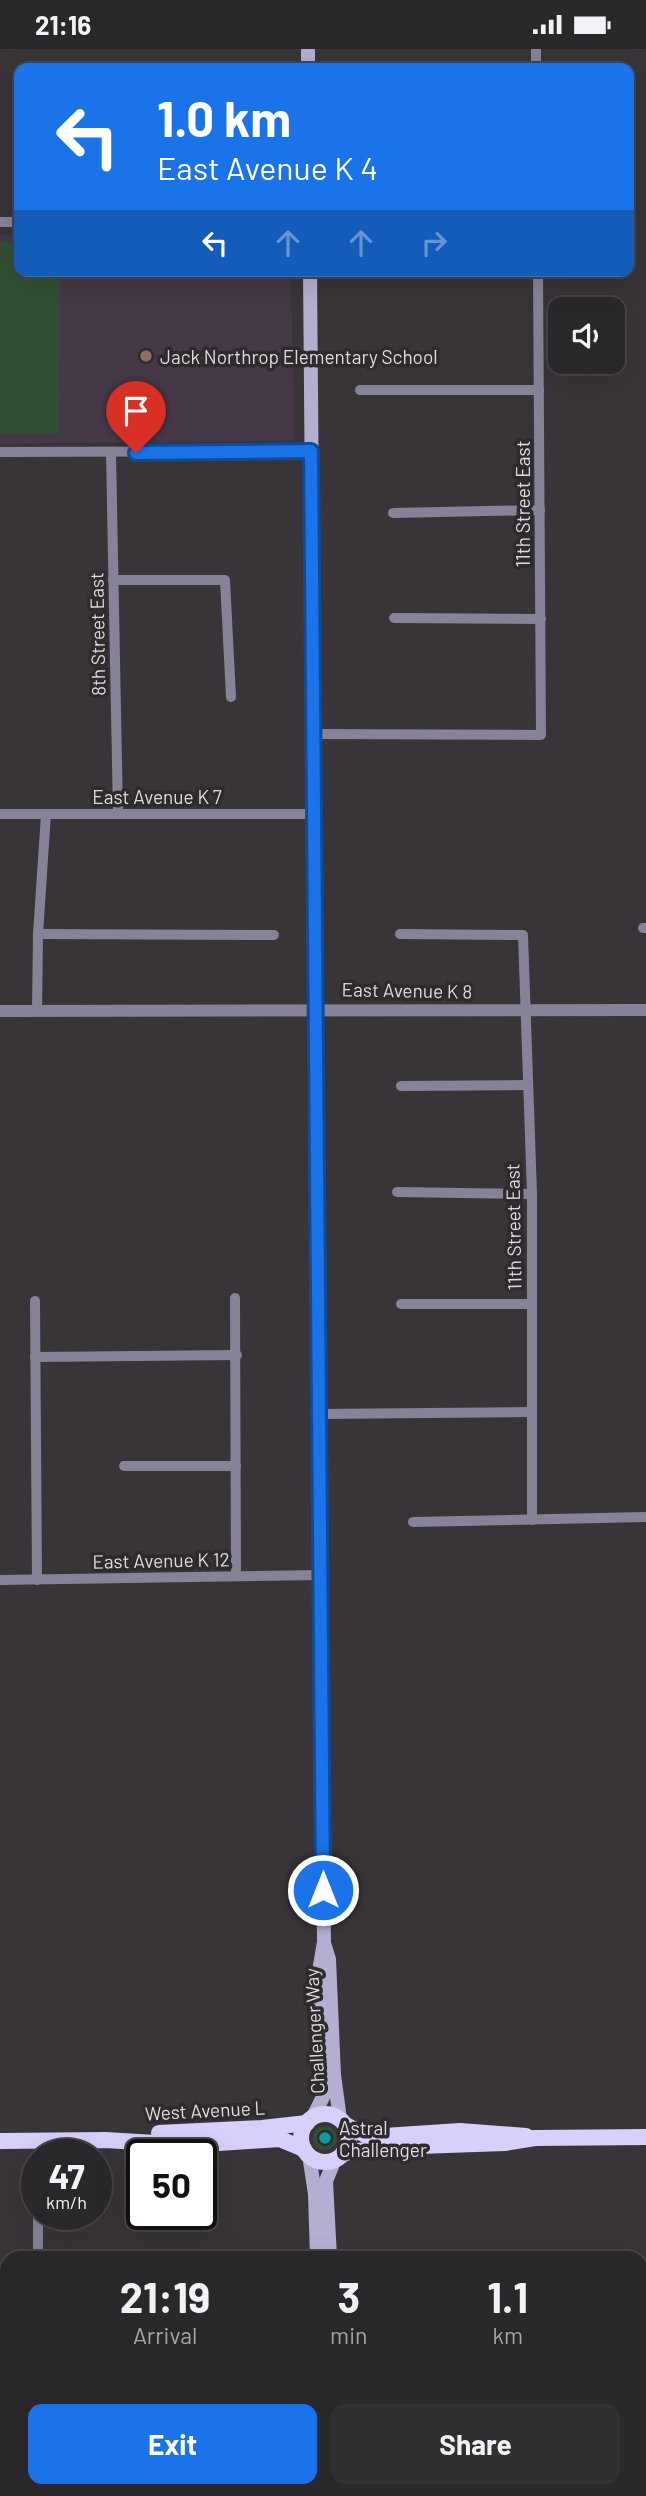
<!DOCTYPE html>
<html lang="en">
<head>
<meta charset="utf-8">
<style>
	:root { --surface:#2a272a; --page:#322f32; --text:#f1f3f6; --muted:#a5a5a8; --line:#464447; --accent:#1a73e8 }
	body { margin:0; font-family:Barlow,sans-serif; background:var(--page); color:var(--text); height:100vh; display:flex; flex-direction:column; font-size:26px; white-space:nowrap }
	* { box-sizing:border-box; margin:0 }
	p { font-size:23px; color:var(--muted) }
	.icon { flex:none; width:38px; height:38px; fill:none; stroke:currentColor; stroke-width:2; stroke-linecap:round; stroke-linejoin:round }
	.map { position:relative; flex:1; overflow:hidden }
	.details { position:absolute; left:0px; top:2202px; width:648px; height:247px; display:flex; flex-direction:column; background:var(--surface); border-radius:21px 21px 0 0; box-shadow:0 7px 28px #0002,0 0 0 2px var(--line) }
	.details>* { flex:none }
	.top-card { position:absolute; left:14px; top:14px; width:620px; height:214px; border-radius:14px; box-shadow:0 7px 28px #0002,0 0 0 2px var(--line); background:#1a73e8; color:#fff; overflow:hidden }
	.tools { position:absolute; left:548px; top:248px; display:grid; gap:14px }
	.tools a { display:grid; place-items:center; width:77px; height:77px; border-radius:14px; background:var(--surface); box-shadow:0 7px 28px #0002,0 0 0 2px var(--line); font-size:35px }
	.speed { position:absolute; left:21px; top:2090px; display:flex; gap:14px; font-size:35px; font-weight:700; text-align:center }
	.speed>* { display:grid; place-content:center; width:91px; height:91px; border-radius:50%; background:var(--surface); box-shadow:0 7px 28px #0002,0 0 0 2px var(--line); line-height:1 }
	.speed small { font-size:18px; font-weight:400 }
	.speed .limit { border:4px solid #111; border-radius:10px; background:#fff; color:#111 }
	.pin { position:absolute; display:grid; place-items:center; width:60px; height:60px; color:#fff; margin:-72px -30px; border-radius:50% 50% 50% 0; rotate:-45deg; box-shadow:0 0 7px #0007 }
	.pin .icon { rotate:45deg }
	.me { position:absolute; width:77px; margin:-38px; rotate:0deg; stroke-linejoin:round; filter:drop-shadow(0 0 5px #0008) }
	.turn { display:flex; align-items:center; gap:24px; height:147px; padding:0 28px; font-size:32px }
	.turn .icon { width:91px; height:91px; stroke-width:2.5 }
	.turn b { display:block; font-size:49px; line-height:60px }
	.lanes { display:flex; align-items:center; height:66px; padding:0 28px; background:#0003; justify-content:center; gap:35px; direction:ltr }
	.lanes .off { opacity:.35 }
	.eta { display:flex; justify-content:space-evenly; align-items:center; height:119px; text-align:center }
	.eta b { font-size:42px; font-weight:700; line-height:49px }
	.button { display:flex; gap:14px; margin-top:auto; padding:14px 28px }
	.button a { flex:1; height:80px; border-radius:14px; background:var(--accent); color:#fff; font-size:28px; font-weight:700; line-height:80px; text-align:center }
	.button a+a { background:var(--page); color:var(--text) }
	.status { display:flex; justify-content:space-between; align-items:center; height:49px; padding:0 35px; background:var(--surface); direction:ltr }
	.status svg { height:19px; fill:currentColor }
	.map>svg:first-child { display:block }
	.education { fill:#453847 }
	.green { fill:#305033 }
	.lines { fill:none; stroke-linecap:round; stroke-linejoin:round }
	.minor { stroke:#868398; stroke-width:10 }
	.tertiary { stroke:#868398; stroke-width:12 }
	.secondary { stroke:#b4afd0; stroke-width:14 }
	.primary { stroke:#d7d0fb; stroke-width:16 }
	.route-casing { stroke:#114b97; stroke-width:18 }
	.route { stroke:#1a73e8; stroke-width:12 }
	.education-dot { fill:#8d6e63; stroke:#2e2a2e; stroke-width:2.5 }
	.culture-dot { fill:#0f9aa8; stroke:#2e2a2e; stroke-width:2.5 }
	.labels { text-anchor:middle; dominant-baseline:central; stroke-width:7; stroke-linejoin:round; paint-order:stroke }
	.poi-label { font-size:19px; fill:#dfdcdf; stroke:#2e2a2e; text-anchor:start }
	.street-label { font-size:19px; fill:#dfdcdf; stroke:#2e2a2e }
</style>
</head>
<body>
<div class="status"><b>21:16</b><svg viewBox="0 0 49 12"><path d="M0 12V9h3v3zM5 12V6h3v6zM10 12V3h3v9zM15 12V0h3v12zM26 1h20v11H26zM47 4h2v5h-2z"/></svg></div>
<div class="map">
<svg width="646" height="2447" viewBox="0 0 646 2447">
	<rect width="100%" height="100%" fill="#383438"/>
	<!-- education -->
	<path class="education" d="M19,185v37h272l3,170 -294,3v-209z"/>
	<!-- green -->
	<g class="green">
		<path d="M0,193h19v29h41l-1,163h-59z"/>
		<path d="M136,352l7,2 3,7 -1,19 -9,6 -6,-3 -2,-24z"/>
		<circle cx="325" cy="2089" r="12"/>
	</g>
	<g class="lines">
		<!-- minor -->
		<g class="minor">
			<path d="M536,0v19"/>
			<path d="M0,173h19"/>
			<path d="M360,341h179"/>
			<path d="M0,403l311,-1"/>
			<path d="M111,404l7,361"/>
			<path d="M393,464l147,-3"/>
			<path d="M113,531h112l6,117"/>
			<path d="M394,569l147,1"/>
			<path d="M313,685l228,1 -3,-464"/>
			<path d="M0,765h314"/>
			<path d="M643,879h3"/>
			<path d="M38,885l236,1"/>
			<path d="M400,885l123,1 9,259v326"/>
			<path d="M37,961l1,-76 8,-120"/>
			<path d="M401,1037l126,-1"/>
			<path d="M397,1143l135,2"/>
			<path d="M235,1249l1,278"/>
			<path d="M35,1252l2,279"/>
			<path d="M401,1255h131"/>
			<path d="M35,1308l202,-2"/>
			<path d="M321,1365l210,-2"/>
			<path d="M124,1417h112"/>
			<path d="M413,1473l233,-5"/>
			<path d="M0,1531l322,-5"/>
			<path d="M38,2165v43"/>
			<path d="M41,2441v6"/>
		</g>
		<!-- tertiary -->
		<path class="tertiary" d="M0,962l646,-1"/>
		<!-- secondary -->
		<g class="secondary">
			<path d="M308,0v19"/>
			<path d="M310,222l14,1671 -6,35 6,106 -1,14 -10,20"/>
			<path d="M324,1894l5,16 5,116 6,44"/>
			<path d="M309,2106l6,39 2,63"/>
			<path d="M330,2208l-4,-76 9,-22"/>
			<path d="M323,2447v-6"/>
		</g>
		<!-- primary -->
		<g class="primary">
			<circle cx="325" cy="2089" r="24"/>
			<path d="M346,2076l23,12 91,-6 66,5"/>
			<path d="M159,2084l103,-5 45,-5"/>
			<path d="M0,2092l105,-1 85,5 90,-6 24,10"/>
			<path d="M343,2104l46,-6 116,-4 30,-5 111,-1"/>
		</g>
	</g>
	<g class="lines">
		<!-- route casing -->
		<g class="route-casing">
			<path id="route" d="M136,404l175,-2 12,1439"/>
		</g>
		<!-- route -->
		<use href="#route" class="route"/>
	</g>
	<!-- markers -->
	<circle class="education-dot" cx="146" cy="307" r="7"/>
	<circle class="culture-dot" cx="325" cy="2089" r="7"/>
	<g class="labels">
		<!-- poi labels -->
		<g class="poi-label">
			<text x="160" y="307">Jack Northrop Elementary School</text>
			<text x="339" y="2078">Astral<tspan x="339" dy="22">Challenger</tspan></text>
		</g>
		<!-- street labels -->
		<g class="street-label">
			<text transform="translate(522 455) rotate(-90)">11th Street East</text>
			<text transform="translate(97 585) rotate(-91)">8th Street East</text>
			<text x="157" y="747">East Avenue K 7</text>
			<text transform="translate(407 941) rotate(1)">East Avenue K 8</text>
			<text transform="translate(513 1178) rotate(-91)">11th Street East</text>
			<text transform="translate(161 1511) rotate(-1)">East Avenue K 12</text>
			<text transform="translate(314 1982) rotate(-93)">Challenger Way</text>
			<text transform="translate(205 2061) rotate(-3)">West Avenue L</text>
		</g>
	</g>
</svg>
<div class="tools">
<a><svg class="icon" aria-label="sound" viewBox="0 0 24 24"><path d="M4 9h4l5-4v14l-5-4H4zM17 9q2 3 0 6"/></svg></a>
</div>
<div class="speed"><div>47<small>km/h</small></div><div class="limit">50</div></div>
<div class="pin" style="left:136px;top:404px;background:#d93025"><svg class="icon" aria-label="arrive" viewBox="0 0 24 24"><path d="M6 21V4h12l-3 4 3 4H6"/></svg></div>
<svg class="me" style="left:323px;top:1841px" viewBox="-20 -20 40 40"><circle r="17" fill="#1a73e8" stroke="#fff" stroke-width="3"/><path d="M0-11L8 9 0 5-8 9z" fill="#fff"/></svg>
<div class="top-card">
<div class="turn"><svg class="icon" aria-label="left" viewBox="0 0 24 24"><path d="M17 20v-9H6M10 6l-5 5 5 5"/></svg><div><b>1.0 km</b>East Avenue K 4</div></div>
<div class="lanes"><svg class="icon" aria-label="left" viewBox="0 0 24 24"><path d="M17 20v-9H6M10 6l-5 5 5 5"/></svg><svg class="icon off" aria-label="ahead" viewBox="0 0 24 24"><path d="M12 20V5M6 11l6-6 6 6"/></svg><svg class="icon off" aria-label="ahead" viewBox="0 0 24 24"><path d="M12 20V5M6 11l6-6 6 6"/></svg><svg class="icon off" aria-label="right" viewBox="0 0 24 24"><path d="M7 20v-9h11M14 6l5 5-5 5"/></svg></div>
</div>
<section class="details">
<div class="eta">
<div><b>21:19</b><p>Arrival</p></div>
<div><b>3</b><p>min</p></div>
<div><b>1.1</b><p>km</p></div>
</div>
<div class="button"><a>Exit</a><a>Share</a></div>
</section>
</div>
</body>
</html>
